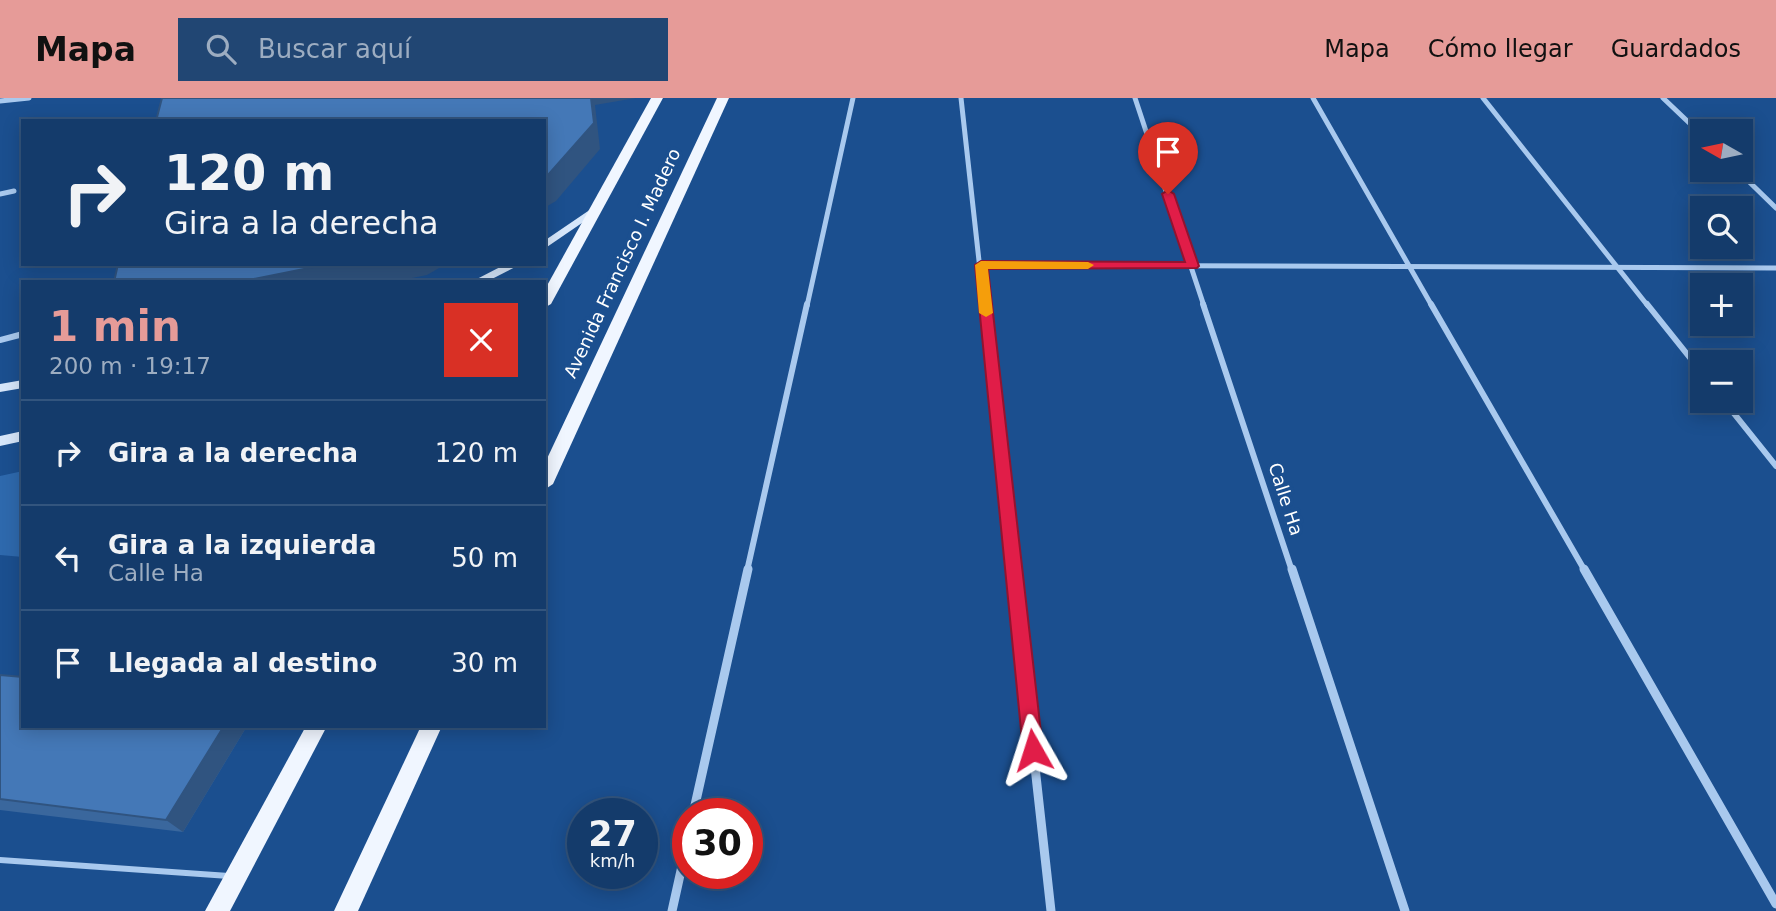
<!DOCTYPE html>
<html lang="es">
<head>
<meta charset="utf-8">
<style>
	:root { --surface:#143b6b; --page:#214673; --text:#f1f3f6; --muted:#9dadc1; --line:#33557e; --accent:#e69b98 }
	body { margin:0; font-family:"DejaVu Sans",sans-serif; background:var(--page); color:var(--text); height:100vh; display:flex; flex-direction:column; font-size:26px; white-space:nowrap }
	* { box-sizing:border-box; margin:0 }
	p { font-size:23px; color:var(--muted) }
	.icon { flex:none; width:38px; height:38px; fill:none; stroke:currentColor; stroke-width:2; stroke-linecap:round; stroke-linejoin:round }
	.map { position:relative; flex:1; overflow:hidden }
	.drawer { position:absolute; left:21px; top:182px; width:525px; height:448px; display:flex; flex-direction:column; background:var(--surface); border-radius:0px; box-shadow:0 4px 18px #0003,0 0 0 2px var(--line) }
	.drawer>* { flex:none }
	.guide { position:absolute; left:21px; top:21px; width:525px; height:147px; border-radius:0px; box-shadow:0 4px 18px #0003,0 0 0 2px var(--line); background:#143b6b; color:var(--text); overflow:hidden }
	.needle { width:46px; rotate:279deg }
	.fabs { position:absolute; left:1690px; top:21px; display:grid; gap:14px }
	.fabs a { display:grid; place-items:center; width:63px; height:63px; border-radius:0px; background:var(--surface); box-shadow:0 4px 18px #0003,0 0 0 2px var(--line); font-size:35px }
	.speed { position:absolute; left:567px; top:700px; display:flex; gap:14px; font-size:35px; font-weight:700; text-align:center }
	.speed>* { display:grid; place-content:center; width:91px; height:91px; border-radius:50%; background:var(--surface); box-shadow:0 4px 18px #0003,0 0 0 2px var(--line); line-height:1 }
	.speed small { font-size:18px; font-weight:400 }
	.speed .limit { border:10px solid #d22; background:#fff; color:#111 }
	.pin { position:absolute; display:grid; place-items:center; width:60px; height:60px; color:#fff; margin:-72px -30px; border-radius:50% 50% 50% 0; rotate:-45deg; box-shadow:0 0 7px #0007 }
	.pin .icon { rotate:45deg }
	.me { position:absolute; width:77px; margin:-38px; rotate:354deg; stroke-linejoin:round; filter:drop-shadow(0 0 5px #0008) }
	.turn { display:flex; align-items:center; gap:24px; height:147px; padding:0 28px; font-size:32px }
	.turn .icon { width:91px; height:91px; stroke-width:2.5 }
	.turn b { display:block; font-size:49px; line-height:60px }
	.round { display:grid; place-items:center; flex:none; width:74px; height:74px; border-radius:0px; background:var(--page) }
	.summary { display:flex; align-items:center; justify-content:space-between; height:119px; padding:0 28px }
	h1 { font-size:42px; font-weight:700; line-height:52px; color:var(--accent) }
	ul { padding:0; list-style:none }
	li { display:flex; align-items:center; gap:21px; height:105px; padding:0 28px; border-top:2px solid var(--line) }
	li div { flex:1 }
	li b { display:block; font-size:26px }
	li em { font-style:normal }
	header { display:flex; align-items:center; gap:42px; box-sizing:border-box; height:98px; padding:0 35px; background:var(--accent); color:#111 }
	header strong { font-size:33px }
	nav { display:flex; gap:38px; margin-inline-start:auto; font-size:24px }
	.search { width:490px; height:63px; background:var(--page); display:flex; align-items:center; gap:18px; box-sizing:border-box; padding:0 24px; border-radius:0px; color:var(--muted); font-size:26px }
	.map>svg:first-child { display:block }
	.green { fill:#2e69ad }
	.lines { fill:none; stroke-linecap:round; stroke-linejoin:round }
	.lane { stroke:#a9c9ee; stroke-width:6 }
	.street-far2 { stroke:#a9c9ee; stroke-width:5 }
	.street-far1 { stroke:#a9c9ee; stroke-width:6 }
	.street { stroke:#a9c9ee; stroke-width:9 }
	.secondary { fill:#d6e6fa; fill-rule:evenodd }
	.primary { fill:#f0f6ff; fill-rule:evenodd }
	.wall { fill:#3a679d }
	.shaded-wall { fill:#305480 }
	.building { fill:#4478b7; stroke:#305480; stroke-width:2 }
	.route { fill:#e11d48; stroke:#92132f; stroke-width:2 }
	.slow { fill:#f59e0b }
	.labels { text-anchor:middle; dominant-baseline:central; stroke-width:7; stroke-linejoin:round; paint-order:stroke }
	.street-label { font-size:18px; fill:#fff; stroke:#1b4f8f }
</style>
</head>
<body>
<header>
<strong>Mapa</strong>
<div class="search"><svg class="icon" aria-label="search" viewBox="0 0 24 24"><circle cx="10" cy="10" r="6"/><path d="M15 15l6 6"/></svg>Buscar aquí</div>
<nav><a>Mapa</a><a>Cómo llegar</a><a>Guardados</a></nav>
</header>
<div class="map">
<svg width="1776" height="813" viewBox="0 0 1776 813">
	<rect width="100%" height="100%" fill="#1b4f8f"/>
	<!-- green -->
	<path class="green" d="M23,373v86l-23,-2v-79z"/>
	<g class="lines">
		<!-- lane -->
		<path class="lane" d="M0,762l229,16"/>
		<!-- street-far2 -->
		<g class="street-far2">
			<path d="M961,0l23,208"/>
			<path d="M1135,0l69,208"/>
			<path d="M1313,0l119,208"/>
			<path d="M1483,0l165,208"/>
			<path d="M1663,0l40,38"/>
			<path d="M0,3l29,-3"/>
			<path d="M1737,72l39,38"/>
			<path d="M0,96l14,-3"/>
			<path d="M981,167l795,3"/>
			<path d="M807,208l46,-208"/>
		</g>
		<!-- street-far1 -->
		<g class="street-far1">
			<path d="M984,206l29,267"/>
			<path d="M1203,206l89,267"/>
			<path d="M1431,206l154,267"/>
			<path d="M1647,206l56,70"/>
			<path d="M0,242l23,-6"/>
			<path d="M1724,303l52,65"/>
			<path d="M747,473l60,-267"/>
		</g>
		<!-- street -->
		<g class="street">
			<path d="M1013,471l38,342"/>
			<path d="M1292,471l113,342"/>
			<path d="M1584,471l192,335"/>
			<path d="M693,716l55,-245"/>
			<path d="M672,813l16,-72"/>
		</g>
		<!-- secondary -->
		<g class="secondary">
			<path d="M594,109l5,3 -1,2 -54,37v-8z"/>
			<path d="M506,166h15l-35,18h-15z"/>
			<path d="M23,282v8l-23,4v-8z"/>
			<path d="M23,333v10l-23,5v-10z"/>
		</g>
		<!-- primary -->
		<g class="primary">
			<path d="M651,0h12l-112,206 -7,4v-17z"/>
			<path d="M717,0h12l-176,386 -9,6v-25z"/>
			<path d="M306,628h21l-97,185h-25z"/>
			<path d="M421,628h21l-84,185h-24z"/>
		</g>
	</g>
	<!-- wall -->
	<path class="wall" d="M0,577l247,51 -64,106 -183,-22z"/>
	<!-- shaded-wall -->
	<g class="shaded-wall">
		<path d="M591,0h45l-41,7 5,44 -44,52 -12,7v-31z"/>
		<path d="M329,166h117l-19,11 -35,7h-153z"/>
		<path d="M224,628h23l-64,106 -17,-12z"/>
	</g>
	<!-- building -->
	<g class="building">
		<path d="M162,0h429l3,25 -46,52 -4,2v-56h-388z"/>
		<path d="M118,166h211l-90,18h-125z"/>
		<path d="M0,577l23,2v49h201l-58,94 -166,-21z"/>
	</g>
	<!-- route -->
	<path class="route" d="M1168,92l6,4 25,72 -2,2 -209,1 55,481 -3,6 -7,2 -7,-2 -3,-6 -48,-485 6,-4 204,1 -23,-68z"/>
	<!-- slow -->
	<path class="slow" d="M981,163l107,1 6,3 -6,4h-100l5,44 -7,4 -7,-4 -4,-48z"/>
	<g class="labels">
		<!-- street labels -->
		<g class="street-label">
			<text transform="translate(622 165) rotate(-65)">Avenida Francisco I. Madero</text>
			<text transform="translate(1286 401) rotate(72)">Calle Ha</text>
		</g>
	</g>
</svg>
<div class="fabs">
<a><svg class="needle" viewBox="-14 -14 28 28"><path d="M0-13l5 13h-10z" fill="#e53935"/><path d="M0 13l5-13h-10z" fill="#9dadc1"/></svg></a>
<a><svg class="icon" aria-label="search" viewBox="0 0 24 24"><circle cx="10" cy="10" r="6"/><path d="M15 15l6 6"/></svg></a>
<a>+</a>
<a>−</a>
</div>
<div class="speed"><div>27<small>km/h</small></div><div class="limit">30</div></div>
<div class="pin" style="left:1168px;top:96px;background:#d93025"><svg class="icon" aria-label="arrive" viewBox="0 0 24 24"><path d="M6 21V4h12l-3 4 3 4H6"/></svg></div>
<svg class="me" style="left:1033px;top:652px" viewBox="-20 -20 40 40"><path d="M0-17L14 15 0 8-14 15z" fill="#e11d48" stroke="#fff" stroke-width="4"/></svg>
<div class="guide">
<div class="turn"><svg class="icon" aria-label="right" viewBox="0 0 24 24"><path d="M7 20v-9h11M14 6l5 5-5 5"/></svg><div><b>120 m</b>Gira a la derecha</div></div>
</div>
<section class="drawer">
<div class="summary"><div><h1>1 min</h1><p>200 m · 19:17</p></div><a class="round" style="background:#d93025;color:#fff"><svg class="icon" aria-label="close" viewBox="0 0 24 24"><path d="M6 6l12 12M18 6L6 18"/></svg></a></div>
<ul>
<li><svg class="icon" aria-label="right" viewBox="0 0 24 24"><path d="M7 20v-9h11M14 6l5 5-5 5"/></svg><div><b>Gira a la derecha</b></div><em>120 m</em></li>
<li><svg class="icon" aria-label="left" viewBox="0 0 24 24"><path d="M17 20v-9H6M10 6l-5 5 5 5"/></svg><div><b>Gira a la izquierda</b><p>Calle Ha</p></div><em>50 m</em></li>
<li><svg class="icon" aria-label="arrive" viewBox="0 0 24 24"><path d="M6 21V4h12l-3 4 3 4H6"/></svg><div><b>Llegada al destino</b></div><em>30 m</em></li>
</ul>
</section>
</div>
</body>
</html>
